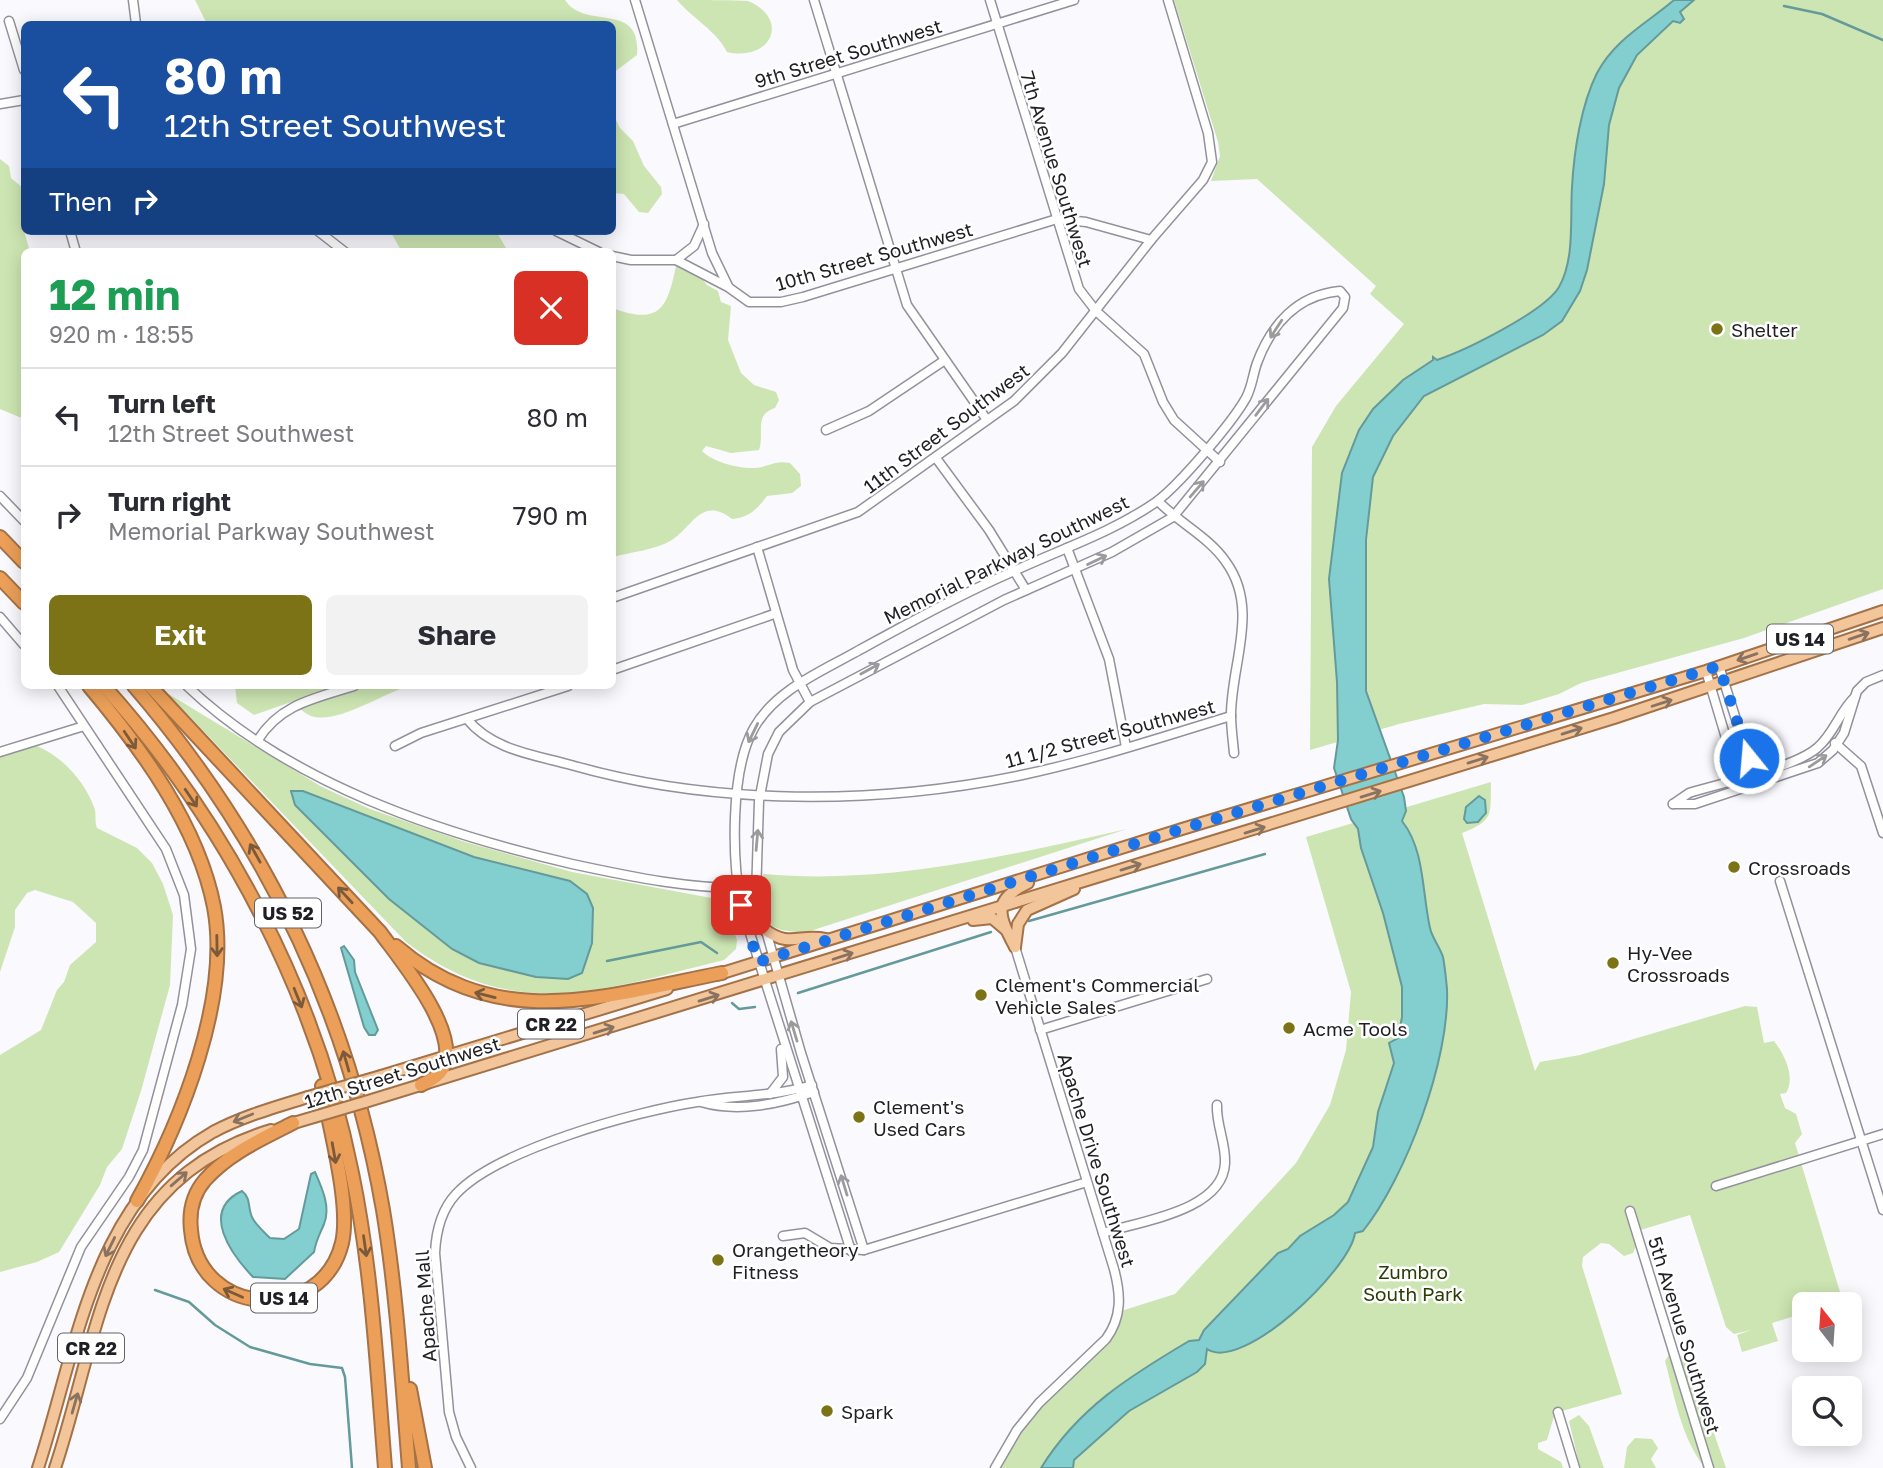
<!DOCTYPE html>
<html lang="en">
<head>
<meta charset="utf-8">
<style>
	:root { --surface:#fff; --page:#f2f2f3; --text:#2b2b33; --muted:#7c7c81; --line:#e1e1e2; --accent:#7b7316 }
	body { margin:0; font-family:"Golos Text",sans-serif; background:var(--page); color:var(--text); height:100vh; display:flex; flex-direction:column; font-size:26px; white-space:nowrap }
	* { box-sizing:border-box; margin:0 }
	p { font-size:23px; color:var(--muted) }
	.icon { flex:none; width:38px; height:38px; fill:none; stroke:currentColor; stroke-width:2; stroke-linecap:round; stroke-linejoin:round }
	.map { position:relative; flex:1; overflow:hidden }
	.details { position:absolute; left:21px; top:248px; width:595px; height:441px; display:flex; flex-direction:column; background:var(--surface); border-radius:10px; box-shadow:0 4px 18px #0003 }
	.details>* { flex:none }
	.hud { position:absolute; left:21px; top:21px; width:595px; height:214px; border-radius:10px; box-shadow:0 4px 18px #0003; background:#1a4fa0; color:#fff; overflow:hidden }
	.needle { width:46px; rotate:343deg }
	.controls { position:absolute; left:1792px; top:1292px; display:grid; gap:14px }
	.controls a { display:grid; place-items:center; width:70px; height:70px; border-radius:10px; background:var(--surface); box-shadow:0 4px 18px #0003; font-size:35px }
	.pin { position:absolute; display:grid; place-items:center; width:60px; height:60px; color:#fff; margin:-30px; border-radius:14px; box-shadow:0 4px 10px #0006 }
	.me { position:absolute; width:77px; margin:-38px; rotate:343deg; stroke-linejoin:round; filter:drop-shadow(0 0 5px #0008) }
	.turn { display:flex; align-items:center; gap:24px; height:147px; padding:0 28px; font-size:32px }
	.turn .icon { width:91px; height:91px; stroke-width:2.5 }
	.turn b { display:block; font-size:49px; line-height:60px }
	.then { display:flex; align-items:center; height:66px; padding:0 28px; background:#0003; gap:14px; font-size:26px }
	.round { display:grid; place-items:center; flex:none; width:74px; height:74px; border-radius:10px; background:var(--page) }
	.headline { display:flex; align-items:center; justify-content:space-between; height:119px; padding:0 28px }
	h1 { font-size:42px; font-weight:700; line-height:52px; color:#1e9e55 }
	.action { display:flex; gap:14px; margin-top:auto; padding:14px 28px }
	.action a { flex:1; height:80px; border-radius:10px; background:var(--accent); color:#fff; font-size:28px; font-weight:700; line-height:80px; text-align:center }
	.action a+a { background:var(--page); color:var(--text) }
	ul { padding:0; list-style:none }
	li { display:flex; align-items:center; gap:21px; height:98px; padding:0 28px; border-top:2px solid var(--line) }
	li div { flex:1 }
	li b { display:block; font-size:26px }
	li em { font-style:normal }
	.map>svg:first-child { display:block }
	.green { fill:#cde5b2 }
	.water { fill:#83cece; stroke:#659a9b; stroke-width:2 }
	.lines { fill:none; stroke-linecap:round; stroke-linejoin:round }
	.stream { stroke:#659a9b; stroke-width:2.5 }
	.minor-casing { stroke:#93919c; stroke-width:11 }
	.major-casing { stroke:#a47246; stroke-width:14 }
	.highway-casing { stroke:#a47246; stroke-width:16 }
	.minor { stroke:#fff; stroke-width:8 }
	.major { stroke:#f3c59b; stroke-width:10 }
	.highway { stroke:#eb9f58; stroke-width:12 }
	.major-bridge-casing { stroke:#a47246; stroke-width:14; stroke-linecap:butt }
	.major-bridge { stroke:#f3c59b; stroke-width:10 }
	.oneway { stroke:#9b9a9c }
	.oneway2 { stroke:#8a7260 }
	.oneway3 { stroke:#7b593b }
	.route { stroke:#1a73e8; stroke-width:12; stroke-dasharray:0 21.6 }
	.poi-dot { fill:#7b7316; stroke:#fff; stroke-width:2.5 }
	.labels { text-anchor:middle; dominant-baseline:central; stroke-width:5; stroke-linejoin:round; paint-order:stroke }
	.shield { fill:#fff; stroke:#636266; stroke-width:2 }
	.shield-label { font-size:18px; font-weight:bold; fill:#201f24 }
	.street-label { font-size:19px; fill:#201f24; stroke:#fff }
	.poi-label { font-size:19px; fill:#201f24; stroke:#fff; text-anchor:start }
	.park-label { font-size:19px; fill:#293d04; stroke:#fff }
</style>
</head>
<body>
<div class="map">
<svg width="1883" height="1468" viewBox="0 0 1883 1468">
	<rect width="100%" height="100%" fill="#faf9fe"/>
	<!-- green -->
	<g class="green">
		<path d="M195,0h370c20,31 77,0 72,55l-24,18 -1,-49h-405z"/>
		<path d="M677,0c17,0 57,0 71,1 43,18 23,61 -21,51 -11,-22 -34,-33 -50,-52z"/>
		<path d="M1174,0h709v589l-139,49 -163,45 -22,11 -37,11 -38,-1 -85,20 -89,26 2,-303 24,-41 68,-82 -34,-30 6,-8 -119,-107 -46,2 9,-25 -2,-14z"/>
		<path d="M612,112l8,16 13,13 11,25 17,21 1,7 -14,19 -9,-1 -15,-18 -11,-1z"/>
		<path d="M0,159l9,7 2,12 13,11v42l6,21h-6v167l-24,-10z"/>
		<path d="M390,231h106l10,17 8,4h-112z"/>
		<path d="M689,262l18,23 11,6 3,11 10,4 -3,34 13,33 13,12 22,7 3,8 -4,8c-22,7 -10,25 -16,42l-28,3 -25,-7 -4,5c11,12 44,20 60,16 11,-3 16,-6 28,-4l10,11 1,12 -9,7 -25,3c-9,12 -18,22 -35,23 -30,-23 -39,7 -60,21 -17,10 -41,12 -59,17l-1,-249c47,17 55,2 64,-42z"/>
		<path d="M235,686h173c-25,8 -68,36 -93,31 -9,-1 -16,-9 -21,-16l-40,14 -17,-12z"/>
		<path d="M167,693l155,94 48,22 95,33 107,30 150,28 15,40 -1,9 -12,11c-119,29 -210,65 -318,-18z"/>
		<path d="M28,743c28,7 56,36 66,64 3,7 0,13 3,21l40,20 15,15 11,21 10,31 -3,70 -29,106 -19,58 -15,18 -7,18 -41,67 -22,10 -37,10v-217l41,-25 16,-40 7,-8 6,-17 26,-23v-19l-23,-21 -38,-12 -8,3 -12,17v17l-15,45v-225z"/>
		<path d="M1491,782c-1,33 4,38 -29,51l73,238 5,-9 40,-7 165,-49 12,1 7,36 10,-2c10,13 22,36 12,52l-6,1 5,14 11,6 6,20 -7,9 48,159 -39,2v9l-32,10 6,18 -36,11 -5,-17 14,-5 -17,4 -8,-7 -36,-112 -56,17 3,11 -4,10 -9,3 -15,-12 -8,-1 -18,14 -1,9 40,128 -67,19 -8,27 -9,3v6l23,13 2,6h-568l22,-38 82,-84 19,-34 57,-18 121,-131 34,-58 16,-55 5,-58 -45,-155z"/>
		<path d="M1127,829l-323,104 -23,-3 -9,-4 -8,-22 -1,-30c125,11 243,-18 364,-45z"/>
		<path d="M1670,1353l11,3 9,8 36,104h-21c-24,-31 -30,-70 -40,-107z"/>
		<path d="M1579,1415l10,11 15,42h-24l-11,-47z"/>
		<path d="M1635,1438l17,1 6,9 -7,11 5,9h-32l3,-21z"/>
	</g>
	<!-- water -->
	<g class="water">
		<path d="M1674,0h20l-14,12 4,7 -4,4 -7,-2 -36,34 -18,33 -10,37 -5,59 -17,86 -7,21 -18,30 -19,14 -119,61 -31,40 -20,41 -7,63v151l38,106 2,14 -4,10c23,29 20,72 28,107 2,10 10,19 13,29 2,10 3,22 4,32 3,70 -41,188 -84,242l-8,2c-5,37 -113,140 -148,116l-2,15 -8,8 -68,39 -55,49 -1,8h-32c37,-60 89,-92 148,-127l10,-1 5,-10 74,-77 10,-4 12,-13 34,-21 14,-13 25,-55 5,-35 16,-49 -5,-20 9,-5 4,-21v-30l-19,-74 -22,-65 -3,-19 -7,-10 -17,-51 4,-28 -1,-58 -8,-103 13,-106 17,-43 14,-21 30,-29 30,-20v-3l4,3c29,-10 107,-48 122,-73 16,-28 11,-69 13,-100 2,-36 9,-82 25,-114 18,-34 49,-49 77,-73z"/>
		<path d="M291,791h12l171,66 96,24 17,13 6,14 -1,35 -10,30 -14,6 -32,-2 -57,-14 -27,-14 -63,-50 -94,-94z"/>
		<path d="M1479,796l6,4 1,13 -8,9 -11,1 -3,-4 2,-12z"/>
		<path d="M344,946l10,14 1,12 23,58 -3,5h-6l-5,-8 -23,-79z"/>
		<path d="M315,1172c7,16 16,35 9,52 -4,10 -8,16 -10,28l-29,27 -32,-2c-21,-22 -54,-66 -11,-86 10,8 5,18 11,28 4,7 11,13 17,19l14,1 15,-10 12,-55z"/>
	</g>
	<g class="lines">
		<!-- stream -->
		<g class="stream">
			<path d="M1784,6l38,8 61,26"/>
			<path d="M1029,921l236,-67"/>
			<path d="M607,961l94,-19 16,11"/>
			<path d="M798,993l193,-61"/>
			<path d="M732,1003l7,6 16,-2"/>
			<path d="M155,1290l34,12 26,23 35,22 60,17 32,4 3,9 7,91"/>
		</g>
		<!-- minor casing -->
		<g class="minor-casing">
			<g id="minor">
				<path d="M133,0l3,24"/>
				<path d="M635,0l77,253 16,33"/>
				<path d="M814,0l93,305 80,115"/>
				<path d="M990,0l89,289 17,22 48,43 19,48 11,18 46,42"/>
				<path d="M9,21l15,49"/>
				<path d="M0,104l24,-4"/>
				<path d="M673,124l401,-124"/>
				<path d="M70,231l6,21"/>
				<path d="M318,231l27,21"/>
				<path d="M556,231l43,21"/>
				<path d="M612,256l19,4h45l52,27 21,15h32l22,-5 254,-78 29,3 65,18"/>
				<path d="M676,260l18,-14 10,-22"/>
				<path d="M826,430l43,-19 76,-51"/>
				<path d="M936,458l53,72 37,60"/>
				<path d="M0,496l24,25"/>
				<path d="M1158,501c21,22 51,36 68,61 34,47 5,102 5,153 0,13 2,26 3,38"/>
				<path d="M757,547l36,123 17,32"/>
				<path d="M1067,548l42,111 17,88"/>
				<path d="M612,598l246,-86 156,-111 48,-48 89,-113 52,-60 9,-18 -4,-29 -40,-133"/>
				<path d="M0,617l24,28"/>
				<path d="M1719,666l34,107 -4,15"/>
				<path d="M612,670l162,-56"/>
				<path d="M1706,671l32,107 11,10"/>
				<path d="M187,686c102,97 251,147 385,178 60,13 122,26 184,24"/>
				<path d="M467,719c25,31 68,36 104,46 143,41 306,40 451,10 71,-15 140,-38 209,-59"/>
				<path d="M258,740c22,-36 58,-42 96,-54"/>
				<path d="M1835,743l26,23 22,67"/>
				<path d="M395,746l26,-13 147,-47"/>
				<path d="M0,752l84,-26"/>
				<path d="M1673,804h22l123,-41 15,-13 11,-17 13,-42 9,-9 17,-7"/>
				<path d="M1673,804l16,-11c32,-10 105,-25 128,-45 17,-14 22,-36 38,-51"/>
				<path d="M1780,881l103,329"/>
				<path d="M1040,1030l167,-51"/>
				<path d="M770,1094l13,-17 -2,-28"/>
				<path d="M701,1102c37,11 77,2 113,-10"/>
				<path d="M1716,1186l167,-52"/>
				<path d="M1630,1211l79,257"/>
				<path d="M1103,1233c37,-12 120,-22 122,-70 1,-20 -9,-38 -8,-58"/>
				<path d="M783,1236l22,-3 25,15 34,2 223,-68"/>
				<path d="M851,1251l-110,-346c-9,-46 -11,-135 13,-177 21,-37 64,-55 100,-75 53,-29 105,-58 160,-82 47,-22 99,-39 142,-69 23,-17 76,-79 90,-104 6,-11 7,-24 11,-35 14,-38 40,-68 83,-72l5,6 -2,11 -170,209 -61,35 -108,48 -194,102 -31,30 -11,22 -9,47 -3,95 45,157 63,197"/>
				<path d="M1558,1412l17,56"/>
				<path d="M0,1419l27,-41 54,-131 48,-70 14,-27 39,-145 9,-56 -7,-54 -18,-46 -108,-163"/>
				<path d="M471,1468l-15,-31 -7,-25 -14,-159c1,-21 7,-44 21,-59 40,-44 181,-83 241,-92 39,-7 76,-5 115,-17"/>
				<path d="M995,1468l22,-38 22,-27 67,-64c16,-22 15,-44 8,-70l-99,-322"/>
			</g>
		</g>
		<!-- major casing -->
		<g class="major-casing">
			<g id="major">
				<path d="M973,920l19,-2 13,11"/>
				<path d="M764,929c26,20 36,4 62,10"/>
				<path d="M1015,947l3,-23 9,-14 47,-21"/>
				<path d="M1015,947c-17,-32 -23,-47 13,-64"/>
				<path d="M716,975l466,-146 524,-158 177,-60"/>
				<path d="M381,1076l286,-87"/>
				<path d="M365,1102l1249,-384 269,-90"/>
				<path d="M287,1125l27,-8"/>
				<path d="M38,1468c39,-119 55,-268 175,-336 30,-16 63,-25 95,-35"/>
				<path d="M55,1468c47,-142 49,-287 216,-338"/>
			</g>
		</g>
		<!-- highway casing -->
		<g class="highway-casing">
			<g id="highway">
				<path d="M0,537l24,25"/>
				<path d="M0,578l24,25"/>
				<path d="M89,686c52,62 109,139 125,221 17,91 -33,215 -77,294"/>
				<path d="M104,686c122,136 212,307 248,487 20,97 25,196 33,295"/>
				<path d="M134,686c130,151 215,327 249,524 14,85 19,172 26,258"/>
				<path d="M150,686l230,246c21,29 81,100 63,136 -5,9 -14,13 -22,17"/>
				<path d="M396,946c102,88 208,50 326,27"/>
				<path d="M293,1123c-31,16 -64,30 -88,57 -12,14 -16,32 -14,50 7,88 131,95 151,13 9,-39 -13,-116 -20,-157"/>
				<path d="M410,1389l15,79"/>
			</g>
		</g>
		<!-- minor -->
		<use href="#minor" class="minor"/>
		<!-- major -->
		<use href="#major" class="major"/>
		<!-- highway -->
		<use href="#highway" class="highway"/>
		<!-- major-bridge casing -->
		<g class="major-bridge-casing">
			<g id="major-bridge">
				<path d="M308,1097l73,-21"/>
				<path d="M314,1117l51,-15"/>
			</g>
		</g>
		<!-- major-bridge -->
		<use href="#major-bridge" class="major-bridge"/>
	</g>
	<!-- one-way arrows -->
	<defs><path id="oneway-shaft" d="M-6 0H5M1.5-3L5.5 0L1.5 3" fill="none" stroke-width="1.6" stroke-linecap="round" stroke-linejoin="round" transform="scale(1.75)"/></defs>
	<g class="oneway">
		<use href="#oneway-shaft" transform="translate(1276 329) rotate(123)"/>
		<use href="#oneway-shaft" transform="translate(1262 407) rotate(-53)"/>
		<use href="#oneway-shaft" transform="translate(1197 489) rotate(-49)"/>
		<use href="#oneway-shaft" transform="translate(1097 560) rotate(-26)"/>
		<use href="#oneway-shaft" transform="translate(870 669) rotate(-29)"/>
		<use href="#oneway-shaft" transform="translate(753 733) rotate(116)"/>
		<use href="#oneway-shaft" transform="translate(1818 761) rotate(-34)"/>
		<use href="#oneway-shaft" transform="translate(757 840) rotate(-85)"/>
		<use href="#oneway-shaft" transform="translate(794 1031) rotate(-107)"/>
		<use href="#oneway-shaft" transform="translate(844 1185) rotate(-107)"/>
	</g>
	<g class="oneway2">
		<use href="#oneway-shaft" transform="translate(1859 636) rotate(-19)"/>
		<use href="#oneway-shaft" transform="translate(1747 657) rotate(161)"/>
		<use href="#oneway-shaft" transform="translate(1662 703) rotate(-18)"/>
		<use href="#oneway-shaft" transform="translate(1572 731) rotate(-17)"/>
		<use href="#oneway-shaft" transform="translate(1478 760) rotate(-17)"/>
		<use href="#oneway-shaft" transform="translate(1371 794) rotate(-17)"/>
		<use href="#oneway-shaft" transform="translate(1255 830) rotate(-17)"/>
		<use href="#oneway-shaft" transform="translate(1131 867) rotate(-17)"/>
		<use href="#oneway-shaft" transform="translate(843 956) rotate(-18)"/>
		<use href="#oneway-shaft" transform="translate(709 998) rotate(-17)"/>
		<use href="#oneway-shaft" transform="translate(604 1030) rotate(-17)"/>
		<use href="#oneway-shaft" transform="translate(243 1118) rotate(158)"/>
		<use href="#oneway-shaft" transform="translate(179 1179) rotate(-41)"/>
		<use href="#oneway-shaft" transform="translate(110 1247) rotate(116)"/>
		<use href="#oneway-shaft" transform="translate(75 1403) rotate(-74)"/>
	</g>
	<g class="oneway3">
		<use href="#oneway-shaft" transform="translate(130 740) rotate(56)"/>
		<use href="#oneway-shaft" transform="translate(191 798) rotate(56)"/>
		<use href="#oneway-shaft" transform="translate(255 853) rotate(-119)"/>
		<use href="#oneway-shaft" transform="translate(345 895) rotate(-133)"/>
		<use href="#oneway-shaft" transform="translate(217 946) rotate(89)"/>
		<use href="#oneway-shaft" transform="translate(485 995) rotate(-166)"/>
		<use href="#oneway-shaft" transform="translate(298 998) rotate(68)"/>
		<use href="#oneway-shaft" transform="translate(346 1061) rotate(-106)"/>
		<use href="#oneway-shaft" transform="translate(334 1153) rotate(80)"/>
		<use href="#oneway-shaft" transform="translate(365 1246) rotate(82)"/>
		<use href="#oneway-shaft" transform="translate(233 1293) rotate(-156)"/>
	</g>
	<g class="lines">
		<!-- route -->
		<path class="route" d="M741,905l17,57 424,-133 537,-163 30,92"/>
	</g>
	<!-- markers -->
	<g class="poi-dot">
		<circle cx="1717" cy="329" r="7"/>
		<circle cx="1734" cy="867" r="7"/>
		<circle cx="1613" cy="963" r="7"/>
		<circle cx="981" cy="995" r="7"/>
		<circle cx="1289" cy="1028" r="7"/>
		<circle cx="859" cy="1117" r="7"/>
		<circle cx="718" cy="1260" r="7"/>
		<circle cx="827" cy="1411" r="7"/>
	</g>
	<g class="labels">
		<!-- shield labels -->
		<g class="shield">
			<rect x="1767" y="624.5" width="66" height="29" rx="5"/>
			<rect x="255" y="898.5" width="66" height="29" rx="5"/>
			<rect x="518" y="1009.5" width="66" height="29" rx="5"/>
			<rect x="251" y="1283.5" width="66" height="29" rx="5"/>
			<rect x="58" y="1333.5" width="66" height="29" rx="5"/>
		</g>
		<g class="shield-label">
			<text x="1800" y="639">US 14</text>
			<text x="288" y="913">US 52</text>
			<text x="551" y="1024">CR 22</text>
			<text x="284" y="1298">US 14</text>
			<text x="91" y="1348">CR 22</text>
		</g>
		<!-- street labels -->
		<g class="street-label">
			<text transform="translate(848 53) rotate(-17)">9th Street Southwest</text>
			<text transform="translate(1057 169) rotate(73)">7th Avenue Southwest</text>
			<text transform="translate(874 256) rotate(-16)">10th Street Southwest</text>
			<text transform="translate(946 428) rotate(-37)">11th Street Southwest</text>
			<text transform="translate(1006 559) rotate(-26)">Memorial Parkway Southwest</text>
			<text transform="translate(1110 733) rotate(-15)">11 1/2 Street Southwest</text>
			<text transform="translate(402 1072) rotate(-17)">12th Street Southwest</text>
			<text transform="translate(1097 1160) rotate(73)">Apache Drive Southwest</text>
			<text transform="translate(425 1306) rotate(-94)">Apache Mall</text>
			<text transform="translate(1685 1335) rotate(73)">5th Avenue Southwest</text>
		</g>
		<!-- poi labels -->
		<g class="poi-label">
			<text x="1731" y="329">Shelter</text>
			<text x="1748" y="867">Crossroads</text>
			<text x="1627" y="952">Hy-Vee<tspan x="1627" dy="22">Crossroads</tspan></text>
			<text x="995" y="984">Clement's Commercial<tspan x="995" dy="22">Vehicle Sales</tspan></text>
			<text x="1303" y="1028">Acme Tools</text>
			<text x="873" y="1106">Clement's<tspan x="873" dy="22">Used Cars</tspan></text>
			<text x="732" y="1249">Orangetheory<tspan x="732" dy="22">Fitness</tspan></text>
			<text x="841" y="1411">Spark</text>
		</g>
		<!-- park labels -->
		<g class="park-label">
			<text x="1413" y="1271">Zumbro<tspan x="1413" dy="22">South Park</tspan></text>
		</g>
	</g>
</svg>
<div class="controls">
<a><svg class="needle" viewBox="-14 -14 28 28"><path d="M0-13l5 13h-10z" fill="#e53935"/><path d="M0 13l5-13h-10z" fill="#7c7c81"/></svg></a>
<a><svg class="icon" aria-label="search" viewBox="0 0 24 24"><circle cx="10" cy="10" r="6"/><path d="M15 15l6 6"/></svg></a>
</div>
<div class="pin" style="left:741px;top:905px;background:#d93025"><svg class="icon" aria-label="arrive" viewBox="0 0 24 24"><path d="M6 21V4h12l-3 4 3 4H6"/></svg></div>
<svg class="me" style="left:1749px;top:758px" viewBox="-20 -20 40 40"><circle r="17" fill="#1a73e8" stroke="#fff" stroke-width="3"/><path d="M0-11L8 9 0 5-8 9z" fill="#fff"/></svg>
<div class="hud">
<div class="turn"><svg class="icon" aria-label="left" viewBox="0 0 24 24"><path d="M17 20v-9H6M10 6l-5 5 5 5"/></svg><div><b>80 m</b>12th Street Southwest</div></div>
<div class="then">Then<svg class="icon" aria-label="right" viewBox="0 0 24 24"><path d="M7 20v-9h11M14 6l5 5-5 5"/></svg></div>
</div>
<section class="details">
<div class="headline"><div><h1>12 min</h1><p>920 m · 18:55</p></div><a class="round" style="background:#d93025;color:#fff"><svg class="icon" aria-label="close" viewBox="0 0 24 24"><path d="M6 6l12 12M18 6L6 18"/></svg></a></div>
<ul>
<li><svg class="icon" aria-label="left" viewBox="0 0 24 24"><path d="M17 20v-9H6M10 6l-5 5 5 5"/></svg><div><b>Turn left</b><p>12th Street Southwest</p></div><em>80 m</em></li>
<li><svg class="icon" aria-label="right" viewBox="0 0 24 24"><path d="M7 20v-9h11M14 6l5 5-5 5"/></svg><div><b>Turn right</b><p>Memorial Parkway Southwest</p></div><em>790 m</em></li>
</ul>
<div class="action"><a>Exit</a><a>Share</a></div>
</section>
</div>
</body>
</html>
